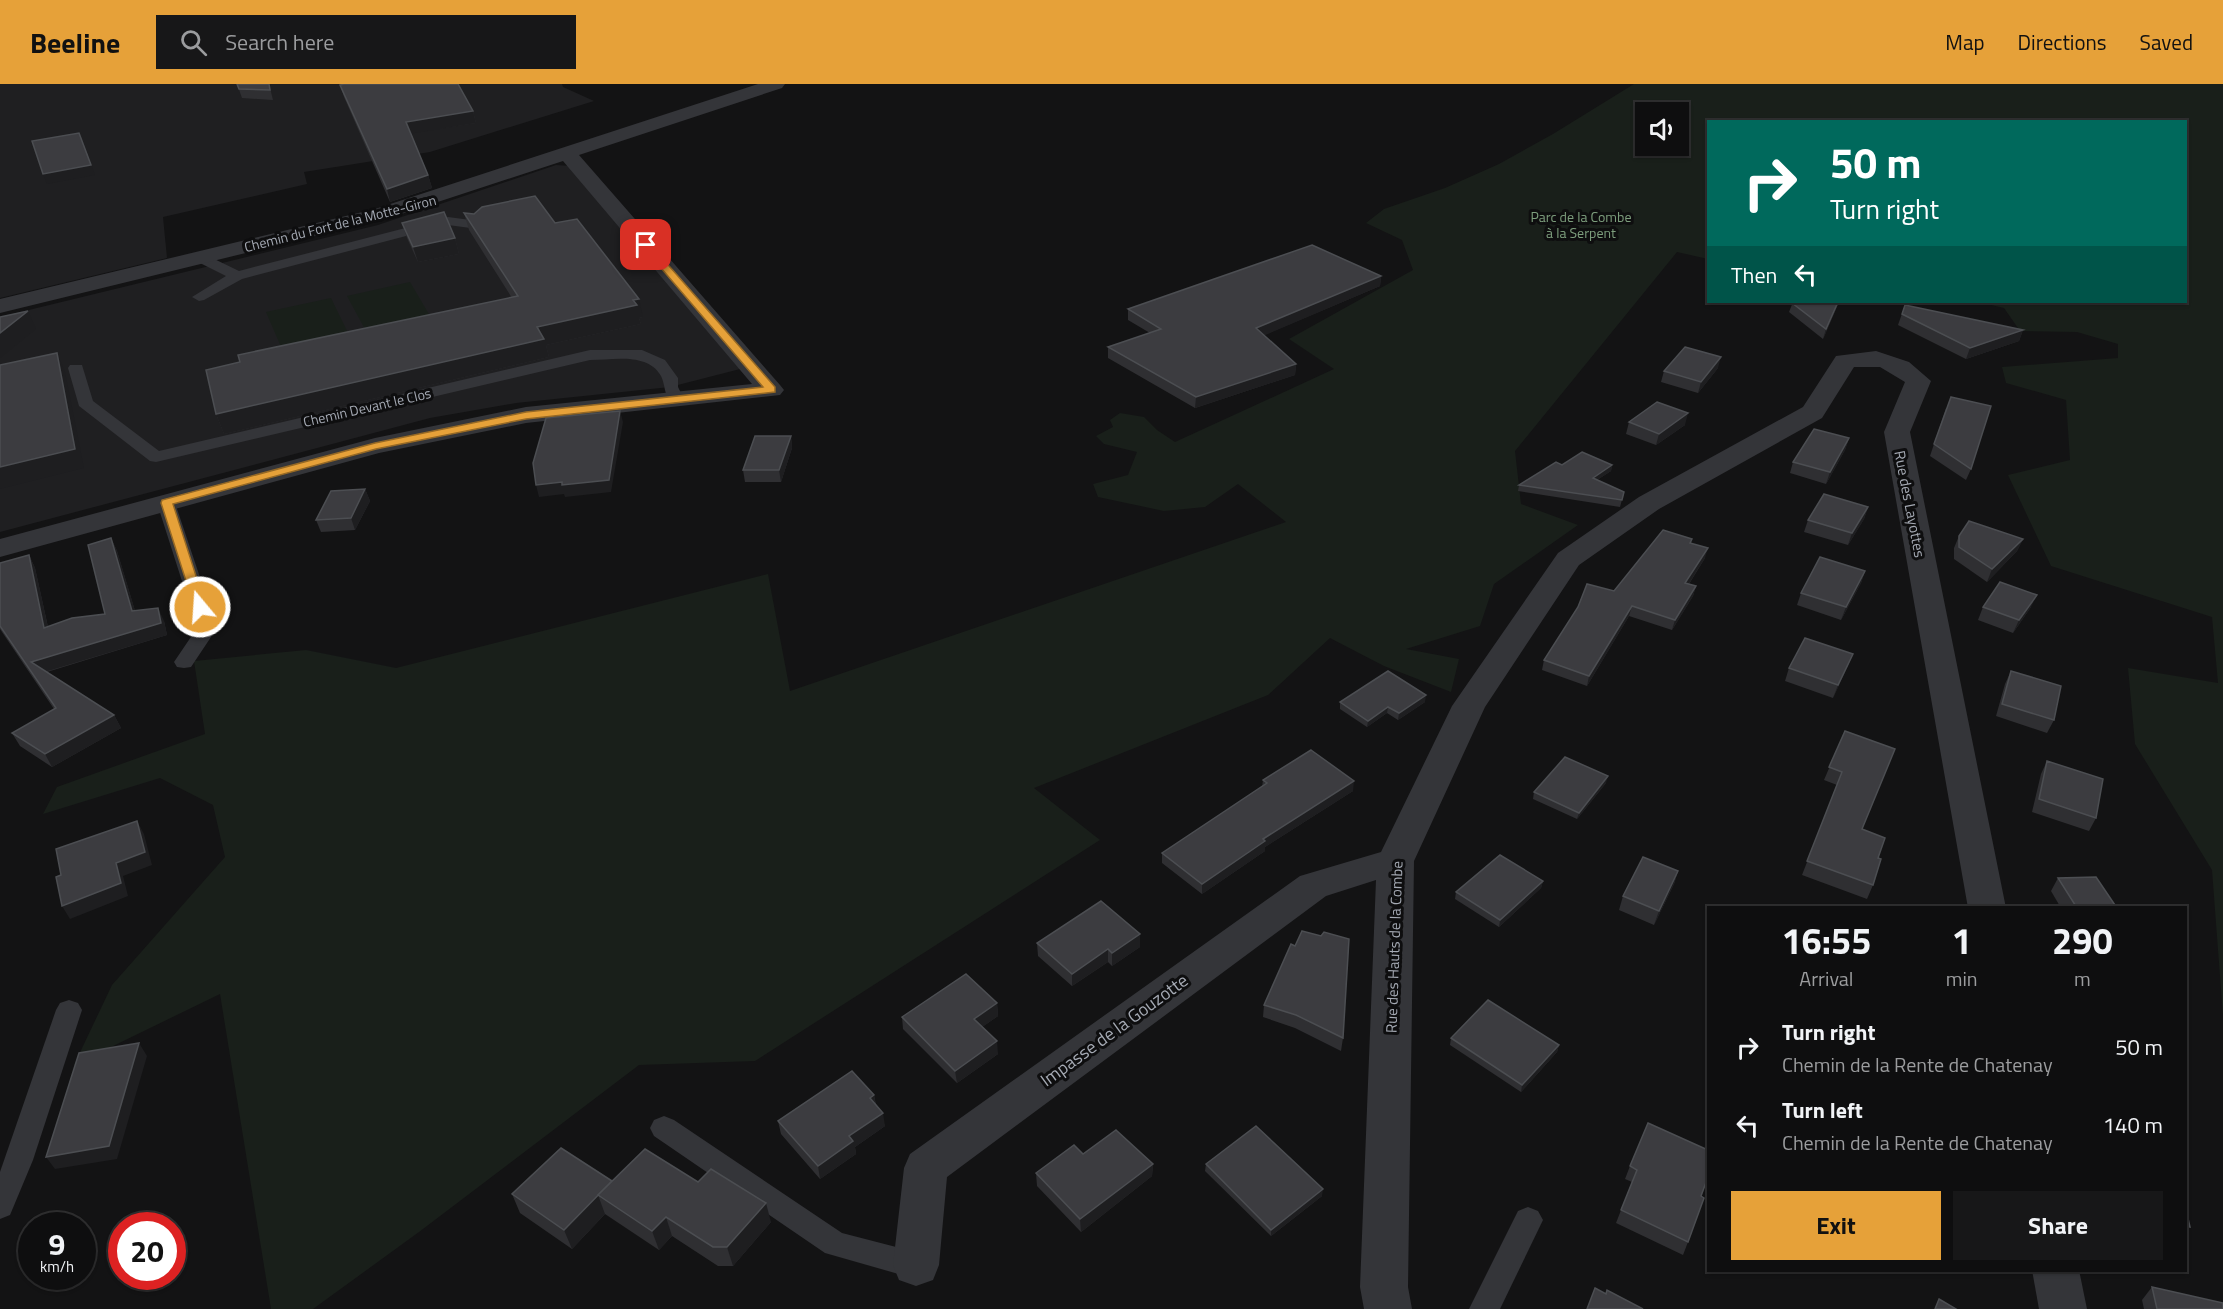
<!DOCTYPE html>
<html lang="en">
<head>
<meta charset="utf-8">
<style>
	:root { --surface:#0e0e0f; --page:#171718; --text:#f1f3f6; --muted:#9b9c9e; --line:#2e2e2f; --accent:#e6a139 }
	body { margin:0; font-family:"Titillium Web",sans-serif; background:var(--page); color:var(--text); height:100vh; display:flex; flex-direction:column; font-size:22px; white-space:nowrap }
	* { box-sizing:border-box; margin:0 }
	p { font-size:20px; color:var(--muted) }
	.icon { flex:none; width:33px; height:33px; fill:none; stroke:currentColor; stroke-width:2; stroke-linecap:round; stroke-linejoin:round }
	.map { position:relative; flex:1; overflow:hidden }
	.sheet { position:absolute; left:1707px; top:822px; width:480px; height:366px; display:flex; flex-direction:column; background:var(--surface); border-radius:0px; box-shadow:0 2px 4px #0004,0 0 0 2px var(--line) }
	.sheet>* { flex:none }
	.hud { position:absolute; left:1707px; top:36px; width:480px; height:183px; border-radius:0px; box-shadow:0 2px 4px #0004,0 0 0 2px var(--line); background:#00695c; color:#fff; overflow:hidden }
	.tools { position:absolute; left:1635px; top:18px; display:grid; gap:12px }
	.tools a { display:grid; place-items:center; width:54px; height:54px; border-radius:0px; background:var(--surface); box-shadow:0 2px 4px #0004,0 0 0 2px var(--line); font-size:30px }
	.speed { position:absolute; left:18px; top:1128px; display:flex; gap:12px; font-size:30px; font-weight:700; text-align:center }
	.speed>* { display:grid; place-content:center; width:78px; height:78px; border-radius:50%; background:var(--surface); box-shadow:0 2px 4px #0004,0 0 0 2px var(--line); line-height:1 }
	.speed small { font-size:15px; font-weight:400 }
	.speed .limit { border:9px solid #d22; background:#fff; color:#111 }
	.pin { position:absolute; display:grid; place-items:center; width:51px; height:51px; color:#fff; margin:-26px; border-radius:12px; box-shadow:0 3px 9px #0006 }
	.me { position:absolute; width:66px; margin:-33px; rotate:342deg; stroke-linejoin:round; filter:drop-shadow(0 0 4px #0008) }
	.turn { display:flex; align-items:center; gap:21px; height:126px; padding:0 24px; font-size:27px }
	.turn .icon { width:78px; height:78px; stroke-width:2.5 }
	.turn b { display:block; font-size:42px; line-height:51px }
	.then { display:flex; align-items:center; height:57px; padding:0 24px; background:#0003; gap:12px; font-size:22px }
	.eta { display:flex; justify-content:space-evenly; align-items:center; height:102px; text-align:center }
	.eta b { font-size:36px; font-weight:700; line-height:42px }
	.button { display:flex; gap:12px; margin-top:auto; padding:12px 24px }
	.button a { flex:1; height:69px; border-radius:0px; background:var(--accent); color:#111; font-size:24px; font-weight:700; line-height:69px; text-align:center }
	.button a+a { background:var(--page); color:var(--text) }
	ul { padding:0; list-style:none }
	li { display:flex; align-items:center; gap:18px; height:78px; padding:0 24px }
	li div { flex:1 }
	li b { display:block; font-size:22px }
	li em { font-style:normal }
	header { display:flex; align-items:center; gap:36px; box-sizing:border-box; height:84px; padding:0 30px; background:var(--accent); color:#111 }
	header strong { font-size:28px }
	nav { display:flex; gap:33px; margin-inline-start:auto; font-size:21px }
	.search { width:420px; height:54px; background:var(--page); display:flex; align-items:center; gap:15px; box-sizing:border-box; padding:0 21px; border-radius:0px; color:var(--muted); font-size:22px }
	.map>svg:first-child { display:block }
	.built { fill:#1f1f21 }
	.green { fill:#191f1a; fill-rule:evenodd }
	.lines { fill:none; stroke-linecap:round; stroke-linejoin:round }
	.lane { fill:#343539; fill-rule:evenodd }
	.street { fill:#343539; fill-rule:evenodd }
	.wall { fill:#2f2f32 }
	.shaded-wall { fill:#1e1e20 }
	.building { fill:#3c3c40; stroke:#4c4e52; stroke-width:1.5 }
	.route { fill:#e6a139; stroke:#966925; stroke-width:1.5 }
	.labels { text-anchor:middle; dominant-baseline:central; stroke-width:6; stroke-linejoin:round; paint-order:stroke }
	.far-park-label { font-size:14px; fill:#7d9e7d; stroke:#0e0e0f }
	.far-street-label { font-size:14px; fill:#a5aab4; stroke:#0e0e0f }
	.street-label { font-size:15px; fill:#a5aab4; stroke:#0e0e0f }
	.near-street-label { font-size:18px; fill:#a5aab4; stroke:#0e0e0f }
</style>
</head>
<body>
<header>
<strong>Beeline</strong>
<div class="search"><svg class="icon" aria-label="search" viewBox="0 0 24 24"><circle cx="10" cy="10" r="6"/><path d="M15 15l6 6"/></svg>Search here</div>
<nav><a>Map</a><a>Directions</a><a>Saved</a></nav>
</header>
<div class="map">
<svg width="2223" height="1225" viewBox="0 0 2223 1225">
	<rect width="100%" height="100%" fill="#131314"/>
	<!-- built -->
	<g class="built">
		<path d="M0,0h562l1,3 31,14 -164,51 -126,20 3,12 -144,33 4,41 -167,40z"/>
		<path d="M556,81l15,1 173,202 -74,19 -154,16 -86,15 -430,114v-215l378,-92z"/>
	</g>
	<!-- green -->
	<g class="green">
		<path d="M1634,0h589v932l-11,-146 -77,-126 -7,-76 90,15 -6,-66 -161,-51 -43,-91 62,-15 -4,-60 -60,-17 -4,-16 116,-9v-14l-41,-12 -57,-1 -16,-23 -25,-6h207v-180h-478v137l-31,-7 -162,199 6,53 57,21 -84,59 -14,42 -74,23 53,10 -8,33 -67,-26 -54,-28 -62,57 -234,93 66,52 -345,221 -116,4 -220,167 -106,77h-42l-51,-315 -146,71 38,-80 113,-128 -12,-52 -53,-27 -117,36 14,-27 148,-53 -11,-73 112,-11 90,18 372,-94 22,117 496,-169 -48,-38 -33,23 -41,4 -66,-14 -5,-13 35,-9 9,-23 -33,-8 -8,-8 17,-9 -3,-7 10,-7 24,4 13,13 18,12 159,-73 -45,-30 124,-69 -11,-30 -36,-17 18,-14 61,-21 54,-24 54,-30zM1646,28h32v34h-32z"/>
		<path d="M410,198l20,34 -64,15 -19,-35z"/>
		<path d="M331,214l17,35 -66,16 -16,-37z"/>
	</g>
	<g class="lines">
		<!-- lane -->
		<g class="lane">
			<path d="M448,133l30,4 7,4 -7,4 -30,-4 -206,54 -38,21 -5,1 -7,-4 34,-21 -30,-15 -2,-3 2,-3h10l33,16z"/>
			<path d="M590,266h52l23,10 13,18v9l6,12 -2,3h-12c-6,-9 -5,-18 -9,-26 -13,-24 -49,-16 -71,-16l-434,102 -6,-1 -71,-55 -11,-38 2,-3h12l11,36 66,50z"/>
			<path d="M166,414l6,1 3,4 42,125 -26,39 -7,1 -7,-1 -3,-5 23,-34 -40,-125 3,-4z"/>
			<path d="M69,916l9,3 4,7 -49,150 -23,55 -10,4v-47l56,-162 4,-7z"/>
			<path d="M664,1032l10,4 168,113 85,22 4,10 -4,10 -11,4 -91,-26 -171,-117 -4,-8 4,-8z"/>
			<path d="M1528,1123l10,4 5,9 -43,89h-31l49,-98z"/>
		</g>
		<!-- street -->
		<g class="street">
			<path d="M758,0h27l-3,4 -203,67 201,230 4,5 -4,5 -254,28 -147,30 -379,104v-18l375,-101 151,-31 226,-23 -189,-223 -174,57 -389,95v-14l375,-90z"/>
			<path d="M1876,267l33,11 22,19 -21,51 96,476h-38l-84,-476 21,-50 -25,-15h-26l-32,51 -163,91 -80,56 -94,142 -71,154 -6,426 4,22h-48l-4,-22 16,-407 -50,16 -379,281 -8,88 -6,15 -17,6 -17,-6 -6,-15 11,-97 6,-14 390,-278 81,-24 71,-146 106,-153 81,-56 164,-90 33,-51z"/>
			<path d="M2032,1186h47l8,39h-48z"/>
		</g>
	</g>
	<!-- wall -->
	<g class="wall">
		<path d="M237,0h32l4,16 -31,-2z"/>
		<path d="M340,1l133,26 3,12 -65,10 17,42 4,13 -42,14 -46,-105z"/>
		<path d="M464,129l91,10 88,94 -4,1 2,6 -95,21 3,12 -325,77 -8,-20 24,-52 272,-64 -43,-68z"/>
		<path d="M402,139l53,15 4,16 -41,8 -11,-24z"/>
		<path d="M1381,192l-1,10 -116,49 32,29 -1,11 -100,33 -87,-50v-11l42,-14 -22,-13v-11z"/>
		<path d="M1793,218h46l-16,37 -34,-27z"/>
		<path d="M1905,221l118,25 -4,11 -53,18 -68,-34z"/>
		<path d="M1718,284l-20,25 -37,-11 3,-11z"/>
		<path d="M1946,324l25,61 -5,11 -36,-24z"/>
		<path d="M1629,338l56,3 -29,20 -30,-11z"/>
		<path d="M791,352l1,12 -11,34h-36l-2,-12z"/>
		<path d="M1849,354l-4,12 -19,34 -36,-11 3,-11z"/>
		<path d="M1562,381h50l-1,6 -14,9 27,12 -4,15 -102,-16 1,-6z"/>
		<path d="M365,405l5,12 -15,29 -34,2 -5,-12z"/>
		<path d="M1868,423l-4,12 -16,26 -44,-13 4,-12z"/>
		<path d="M1959,452l64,3 -6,12 -30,31 -33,-23v-11z"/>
		<path d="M111,454l6,13 18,60 29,10 3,14 -120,37 67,43 7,13 -69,39 -32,-21 -8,-13 42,-24 -54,-80v-66l29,-8 6,13 13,59 57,-13z"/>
		<path d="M1692,455l-1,4 14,15 -16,26 7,2 -3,10 -21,34 -43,-14 -42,70 -45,-16 2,-10 70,-69z"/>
		<path d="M1865,487l-4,12 -20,37 -44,-15 4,-12z"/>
		<path d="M1983,523h48l-18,26 -35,-13z"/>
		<path d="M1853,570l-20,44 -48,-17 4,-13z"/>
		<path d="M2011,587l43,49 -7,13 -51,-17 9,-32z"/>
		<path d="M1340,618h85l-27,18 -11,-7 -20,14 -27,-18z"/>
		<path d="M1845,647l17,98 11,56 -6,14 -65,-24 35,-90 -13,-5z"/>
		<path d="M2047,677l49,57 -7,13 -57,-19 9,-38z"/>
		<path d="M1263,696l90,11 -88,56v4l-63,43 -40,-31v-10l100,-66z"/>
		<path d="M1606,699l-29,36 -44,-20 1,-7z"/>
		<path d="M1678,787l-4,13 -20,41 -35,-15 4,-14z"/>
		<path d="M2058,794l59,30h-56l-10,-17z"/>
		<path d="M1543,797l-2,7 -42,39 -44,-28 1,-7z"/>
		<path d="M1140,850v13l-28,19 -4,-4 -36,24 -34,-30 -1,-13z"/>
		<path d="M1291,860l52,94 -2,13 -46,-23 -32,-11 1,-12z"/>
		<path d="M997,919l1,13 -16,11 16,27 -41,29 -54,-54 -1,-12z"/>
		<path d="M1451,954l108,7 -2,7 -36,40 -71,-47z"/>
		<path d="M874,1011l2,10 9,21 -30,21 1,7 -36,25 -39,-45 -3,-13z"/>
		<path d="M1083,1070l70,10 -1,12 -71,56 -44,-46 -1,-13z"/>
		<path d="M1206,1080l116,32 -51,40 -66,-65z"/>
		<path d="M1630,1082l71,30 -13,46 -5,13 -67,-32 16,-41 -7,-3z"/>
		<path d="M612,1097l86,1 73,40 -38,44h-15l-46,-30 -13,14 -54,-36 -33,35 -52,-36 -8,-19z"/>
		<path d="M2186,1126l4,17 -4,5z"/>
		<path d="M2152,1203l71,22h-79l-2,-9z"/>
	</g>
	<!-- shaded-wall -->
	<g class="shaded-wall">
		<path d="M473,27l3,12 -67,11 -3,-12z"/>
		<path d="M83,58l12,33 -48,9 -4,-10z"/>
		<path d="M428,91l4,13 -42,14 -3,-13z"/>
		<path d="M455,154l4,16 -41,8 -5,-15z"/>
		<path d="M1381,192l-1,10 -124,53v-11z"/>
		<path d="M639,215l4,18 -4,1 2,6 -95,21 3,12 -325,77 -8,-20z"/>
		<path d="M1838,218h1l-16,37 3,-10z"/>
		<path d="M28,227l8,18 -36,29v-25z"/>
		<path d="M2023,246l-4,11 -53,18 4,-11z"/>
		<path d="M57,269l8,19 19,96 -84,21v-22z"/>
		<path d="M1721,273l-3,11 -20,25 3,-11z"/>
		<path d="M1296,280l-1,11 -100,33 1,-11z"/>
		<path d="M620,327l3,11 -12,70 -46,5 -1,-3 -25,3 -3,-12z"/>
		<path d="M1688,329l-3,12 -29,20 3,-11z"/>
		<path d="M791,352l1,12 -11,34 -2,-12z"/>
		<path d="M1849,354l-4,12 -19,34 4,-12z"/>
		<path d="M1612,381l-1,6 -20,13 2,-6z"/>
		<path d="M365,405l5,12 -15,29 -4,-12z"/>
		<path d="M1868,423l-4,12 -16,26 4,-12z"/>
		<path d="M111,454l6,13 22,73 -7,-13z"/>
		<path d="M2023,455l-6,12 -30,31 5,-13z"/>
		<path d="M1708,464l-3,10 -22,35 2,-10z"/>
		<path d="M29,471l6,13 16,73 -7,-13z"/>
		<path d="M1865,487l-4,12 -20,37 5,-13z"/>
		<path d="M1696,502l-3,10 -21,34 3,-10z"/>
		<path d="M2037,511l-6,12 -18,26 6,-13z"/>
		<path d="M1632,522l-3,10 -42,70 2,-10z"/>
		<path d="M158,524l6,13 3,14 -129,39 -7,-12z"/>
		<path d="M1853,570l-5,12 -15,32 5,-13z"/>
		<path d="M1426,611l-1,7 -27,18 1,-7z"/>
		<path d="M1388,623l-1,6 -20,14 1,-6z"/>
		<path d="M114,631l7,13 -69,39 -7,-13z"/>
		<path d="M1608,692l-2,7 -29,36 2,-6z"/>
		<path d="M1354,697l-1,10 -88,56v4l-63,43v-10l61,-45z"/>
		<path d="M137,737l7,13 8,31 -29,11 5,20 -58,23 -8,-13 54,-43z"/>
		<path d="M1678,787l-4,13 -20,41 5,-14z"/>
		<path d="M1543,797l-2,7 -42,39 1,-7z"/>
		<path d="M1140,850v13l-28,19v-13z"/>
		<path d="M1108,865v13l-36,24v-12z"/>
		<path d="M997,919l1,13 -23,16 -1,-13z"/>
		<path d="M997,957l1,13 -41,29 -2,-12z"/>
		<path d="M139,959l8,13 -30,103 -62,10 -9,-12z"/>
		<path d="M1559,961l-2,7 -36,40 1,-7z"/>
		<path d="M874,1011l2,13 -6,-10z"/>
		<path d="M883,1029l2,13 -30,21 1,7 -36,25 -2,-13 31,-30z"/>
		<path d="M1153,1080l-1,12 -71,56 -1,-13z"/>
		<path d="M612,1097l-14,14 7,19 -33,35 -8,-19z"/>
		<path d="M1323,1105l-1,7 -51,40v-6z"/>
		<path d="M766,1119l5,19 -38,44 -6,-19z"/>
		<path d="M666,1133l6,19 -13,14 -7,-19z"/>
	</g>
	<!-- building -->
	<g class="building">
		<path d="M237,0h32l1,6 -31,-1z"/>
		<path d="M344,0h114l15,27 -67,11 22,53 -41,14 -47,-104z"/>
		<path d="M79,49l12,32 -48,9 -11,-33z"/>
		<path d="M535,112l20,27 22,-4 62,80 -6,1 4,5 -100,22 7,12 -328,75 -10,-44 34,-8 -2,-7 280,-59 -54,-83 10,1 8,-7z"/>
		<path d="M444,128l11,26 -42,9 -11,-24z"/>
		<path d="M1312,161l69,31 -125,52 40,36 -100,33 -88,-50 53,-18 -33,-20z"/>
		<path d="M1793,218h45l-12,27 -34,-26z"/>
		<path d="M1905,221l118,25 -53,18 -68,-34z"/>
		<path d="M28,227l-28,22v-16z"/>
		<path d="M1685,263l36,10 -20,25 -37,-11z"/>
		<path d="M57,269l18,96 -75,18v-102z"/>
		<path d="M1951,313l40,9 -20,63 -37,-25z"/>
		<path d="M1657,318l31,11 -29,21 -30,-12z"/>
		<path d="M620,327l-11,69 -47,5v-3l-26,3 -3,-22 13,-45z"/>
		<path d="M1814,345l35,9 -19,34 -37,-10z"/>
		<path d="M755,352h36l-12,34h-36z"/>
		<path d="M1582,368l30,13 -19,13 31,14 -2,8 -103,-15 37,-23 6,3z"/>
		<path d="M365,405l-14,29 -35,2 15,-29z"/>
		<path d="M1824,410l44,13 -16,26 -44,-13z"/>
		<path d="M1969,437l54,18 -31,30 -33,-22v-11z"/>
		<path d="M1663,446l29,9 -2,4 18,5 -23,35 11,3 -21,34 -43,-14 -43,70 -45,-16 34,-53 9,-23 27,7z"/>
		<path d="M111,454l21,73 26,-3 3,15 -130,39 83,53 -69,39 -33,-21 44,-25 -56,-82v-63l29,-8 15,73 28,-10 33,-4 -17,-69z"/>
		<path d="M1820,473l45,14 -19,36 -45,-14z"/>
		<path d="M2000,498l37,13 -18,25 -36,-13z"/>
		<path d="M1805,554l48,16 -15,31 -49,-17z"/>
		<path d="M1388,587l38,24 -27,18 -11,-6 -20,14 -28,-19z"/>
		<path d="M2011,587l50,15 -7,34 -52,-16z"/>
		<path d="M1845,647l50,18 -33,80 23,9 -7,20 3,1 -8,26 -66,-24 35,-89 -13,-5z"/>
		<path d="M1311,666l43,31 -91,58 2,2 -63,43 -40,-31 105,-70 -4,-3z"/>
		<path d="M1565,673l43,19 -29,37 -45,-21z"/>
		<path d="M2047,677l56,18 -7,39 -57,-19z"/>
		<path d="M137,737l8,31 -29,11 5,20 -59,23 -6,-29 5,-2 -5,-26z"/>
		<path d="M1500,771l43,26 -43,39 -44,-28z"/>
		<path d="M1643,773l35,14 -19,40 -36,-15z"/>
		<path d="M2096,793l21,31h-40l-19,-30z"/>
		<path d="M1101,817l39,33 -28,19 -4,-4 -36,25 -35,-31z"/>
		<path d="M1302,847l19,5 3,-4 25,7 -6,99 -47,-23 -32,-10 27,-61 4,2z"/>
		<path d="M966,890l31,29 -23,16 23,22 -42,30 -53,-54z"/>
		<path d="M1488,916l71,45 -37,40 -71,-47z"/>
		<path d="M139,959l-30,103 -63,11 33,-104z"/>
		<path d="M852,987l22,24 -4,3 13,15 -34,23 4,5 -35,25 -40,-45z"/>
		<path d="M1648,1039l60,27v27l-7,19 3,2 -16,44 -67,-32 16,-40 -7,-4z"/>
		<path d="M1256,1042l67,63 -52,41 -65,-66z"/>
		<path d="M1116,1046l37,34 -73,55 -44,-46 38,-28 9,9z"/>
		<path d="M561,1064l51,33 -48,49 -52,-36z"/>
		<path d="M645,1065l53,33 13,-13 55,34 -39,44h-14l-47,-30 -14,14 -54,-36z"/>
		<path d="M2186,1126l4,17 -4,-1z"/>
		<path d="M2152,1203l71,16v6h-66z"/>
		<path d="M1595,1204l11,6 1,-4 36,19h-56z"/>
		<path d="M1939,1215l17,10h-21z"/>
	</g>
	<!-- route -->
	<path class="route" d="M646,158l3,1 126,144v5l-249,27 -150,30 -203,55 33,103 -2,2h-9l-34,-106 1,-3 213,-57 151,-31 237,-25 -120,-140v-4z"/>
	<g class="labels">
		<!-- far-park labels -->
		<g class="far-park-label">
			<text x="1581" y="132">Parc de la Combe<tspan x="1581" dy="16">à la Serpent</tspan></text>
		</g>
		<!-- far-street labels -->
		<g class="far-street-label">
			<text transform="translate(340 139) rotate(-14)">Chemin du Fort de la Motte-Giron</text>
			<text transform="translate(367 323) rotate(-13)">Chemin Devant le Clos</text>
		</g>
		<!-- street labels -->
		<g class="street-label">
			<text transform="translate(1910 420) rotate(79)">Rue des Layottes</text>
			<text transform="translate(1394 863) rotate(-88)">Rue des Hauts de la Combe</text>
		</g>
		<!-- near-street labels -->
		<g class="near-street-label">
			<text transform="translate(1114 946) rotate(-36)">Impasse de la Gouzotte</text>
		</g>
	</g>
</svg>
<div class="tools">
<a><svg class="icon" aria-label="sound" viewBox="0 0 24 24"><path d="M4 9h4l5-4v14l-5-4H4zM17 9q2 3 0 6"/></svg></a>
</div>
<div class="speed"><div>9<small>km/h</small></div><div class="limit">20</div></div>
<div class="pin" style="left:646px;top:161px;background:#d93025"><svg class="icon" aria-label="arrive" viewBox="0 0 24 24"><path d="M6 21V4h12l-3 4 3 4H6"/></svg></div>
<svg class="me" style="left:200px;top:523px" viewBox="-20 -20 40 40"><circle r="17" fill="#e6a139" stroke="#fff" stroke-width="3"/><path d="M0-11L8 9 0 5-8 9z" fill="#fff"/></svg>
<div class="hud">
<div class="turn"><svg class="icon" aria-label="right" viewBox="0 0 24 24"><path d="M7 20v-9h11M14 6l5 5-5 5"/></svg><div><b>50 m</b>Turn right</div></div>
<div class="then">Then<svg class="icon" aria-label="left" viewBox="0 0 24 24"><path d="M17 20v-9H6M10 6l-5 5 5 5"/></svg></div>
</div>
<section class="sheet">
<div class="eta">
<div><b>16:55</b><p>Arrival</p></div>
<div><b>1</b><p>min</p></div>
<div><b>290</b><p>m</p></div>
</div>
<ul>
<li><svg class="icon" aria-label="right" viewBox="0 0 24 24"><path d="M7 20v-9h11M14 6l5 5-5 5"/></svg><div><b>Turn right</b><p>Chemin de la Rente de Chatenay</p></div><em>50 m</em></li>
<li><svg class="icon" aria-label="left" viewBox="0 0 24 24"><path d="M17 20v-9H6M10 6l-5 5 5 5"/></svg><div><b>Turn left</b><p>Chemin de la Rente de Chatenay</p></div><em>140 m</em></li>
</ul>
<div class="button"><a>Exit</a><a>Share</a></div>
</section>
</div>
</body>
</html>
